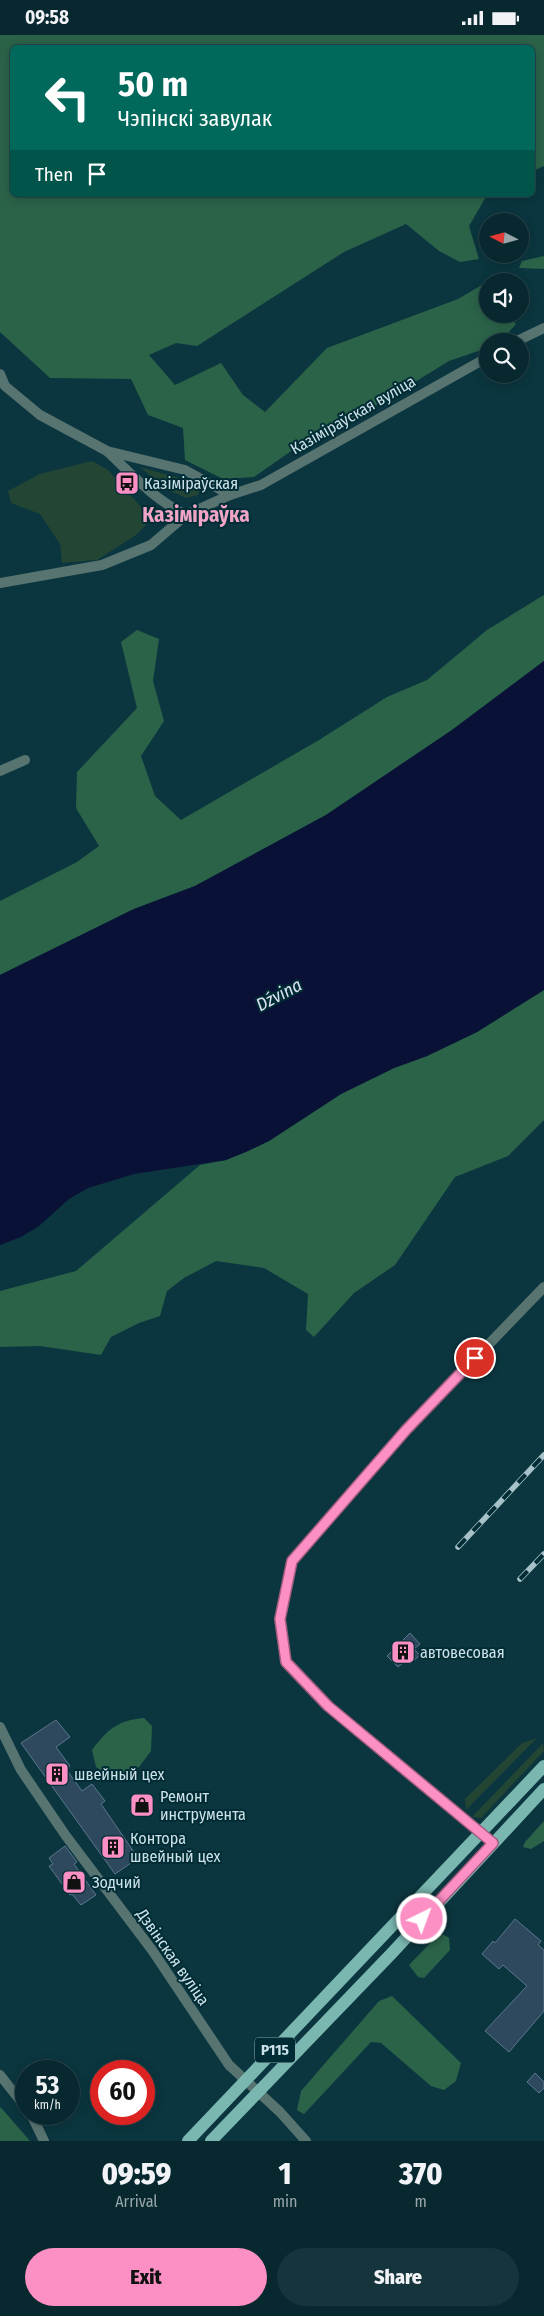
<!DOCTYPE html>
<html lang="en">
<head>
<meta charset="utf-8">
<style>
	:root { --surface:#08282f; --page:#16343b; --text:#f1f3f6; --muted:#98a6aa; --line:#29444b; --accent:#fc8fc3 }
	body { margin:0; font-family:"Fira Sans Condensed",sans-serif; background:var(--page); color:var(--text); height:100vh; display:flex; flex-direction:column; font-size:19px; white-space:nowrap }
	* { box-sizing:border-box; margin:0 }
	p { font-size:16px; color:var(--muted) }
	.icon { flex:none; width:28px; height:28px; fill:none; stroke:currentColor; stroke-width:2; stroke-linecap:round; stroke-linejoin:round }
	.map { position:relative; height:2106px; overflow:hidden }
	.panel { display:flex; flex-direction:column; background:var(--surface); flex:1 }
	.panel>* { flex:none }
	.banner { position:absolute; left:10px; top:10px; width:525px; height:152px; border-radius:8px; box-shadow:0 2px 12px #0003,0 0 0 1px var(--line); background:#00695c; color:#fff; overflow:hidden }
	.needle { width:32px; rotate:276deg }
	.fabs { position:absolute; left:479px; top:178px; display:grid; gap:10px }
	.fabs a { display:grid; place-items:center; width:50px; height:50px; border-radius:50%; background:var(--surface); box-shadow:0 2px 12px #0003,0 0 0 1px var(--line); font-size:25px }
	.speed { position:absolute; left:15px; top:2025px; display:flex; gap:10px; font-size:25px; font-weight:700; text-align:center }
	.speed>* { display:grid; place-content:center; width:65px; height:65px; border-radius:50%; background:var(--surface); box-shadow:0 2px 12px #0003,0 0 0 1px var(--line); line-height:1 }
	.speed small { font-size:12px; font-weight:400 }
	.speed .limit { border:8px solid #d22; background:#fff; color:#111 }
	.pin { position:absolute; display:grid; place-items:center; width:42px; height:42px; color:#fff; margin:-21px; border:2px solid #fff; border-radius:50%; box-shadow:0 1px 5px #0007 }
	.me { position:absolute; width:55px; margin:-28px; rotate:42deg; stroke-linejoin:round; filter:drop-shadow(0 0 4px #0008) }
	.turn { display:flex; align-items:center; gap:18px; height:105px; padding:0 25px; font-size:22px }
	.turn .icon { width:65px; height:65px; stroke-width:2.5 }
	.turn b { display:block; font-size:35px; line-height:42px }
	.then { display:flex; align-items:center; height:48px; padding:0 25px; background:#0003; gap:10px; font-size:19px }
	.eta { display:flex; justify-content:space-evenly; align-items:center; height:85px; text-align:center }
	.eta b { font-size:30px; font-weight:800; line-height:35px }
	.cta { display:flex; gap:10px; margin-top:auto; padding:10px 25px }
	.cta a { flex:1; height:58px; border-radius:30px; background:var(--accent); color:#111; font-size:20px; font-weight:800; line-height:58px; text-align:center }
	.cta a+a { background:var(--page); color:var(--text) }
	.status { display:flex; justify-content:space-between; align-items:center; height:35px; padding:0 25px; background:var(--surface); direction:ltr }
	.status svg { height:14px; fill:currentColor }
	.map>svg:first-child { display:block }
	.green { fill:#224534 }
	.forest { fill:#2b6349 }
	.water { fill:#091136 }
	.building { fill:#2e495e; stroke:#5a778d }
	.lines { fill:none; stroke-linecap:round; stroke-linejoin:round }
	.street { stroke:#587471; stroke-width:10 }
	.primary { stroke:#7bb7b1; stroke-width:12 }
	.rail-casing { stroke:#a7c1c8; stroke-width:5.5 }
	.rail { stroke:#002c35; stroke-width:4; stroke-dasharray:11; stroke-linecap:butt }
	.route-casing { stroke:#a45d7f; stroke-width:12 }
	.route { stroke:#fc8fc3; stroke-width:9 }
	.labels { text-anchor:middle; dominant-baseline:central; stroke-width:4; stroke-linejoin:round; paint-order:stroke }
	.shield { fill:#002c35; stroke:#8fabb2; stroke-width:1 }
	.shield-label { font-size:15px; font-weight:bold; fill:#cce2e8 }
	.street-label { font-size:16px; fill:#cce2e8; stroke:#002c35 }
	.poi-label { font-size:16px; fill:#cce2e8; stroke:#002c35; text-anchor:start }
	.water-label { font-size:18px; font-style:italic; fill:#dde3f2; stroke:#002c35 }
	.district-label { font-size:21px; font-weight:bold; fill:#f0a4c6; stroke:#002c35 }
</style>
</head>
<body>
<div class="status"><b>09:58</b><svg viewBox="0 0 49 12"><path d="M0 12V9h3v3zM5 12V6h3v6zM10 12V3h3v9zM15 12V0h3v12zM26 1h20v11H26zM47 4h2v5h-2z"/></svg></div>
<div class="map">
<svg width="544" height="2106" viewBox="0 0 544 2106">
	<rect width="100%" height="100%" fill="#0b363f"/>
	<!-- green -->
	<g class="green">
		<path d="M92,426l16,9 44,49 -16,16 -39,25 -35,3 -2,-19 -20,-30 -29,-11 -3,-12 32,-17z"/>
		<path d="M140,432l50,14 10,7 -2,7 -12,3 -19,-9z"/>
		<path d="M537,1703l-71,72 -1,-11 57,-56z"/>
		<path d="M543,1708l1,8 -63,67 -9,-1z"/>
	</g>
	<!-- forest -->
	<g class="forest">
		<path d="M0,0h544v131l-11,5 -1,-124h-520v148h475l-18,31 10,33 -19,3 -21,-11 -33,-27 -62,28 -147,94 -21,-3 -27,12 26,30 46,-22 22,32 22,17 62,-64 131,-49 29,-17 1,32h20l8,10 -15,17h-13l-1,7 -38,13 -65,40 -90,48 -40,28 -31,2 -38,-19 -2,-32 -35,-13 -17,-36 -81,-1 -50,-46z"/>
		<path d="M544,221v13l-25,-1 3,-7z"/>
		<path d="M544,560v66l-92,69 -126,85 -131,71 -61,23 -134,66v-74l77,-39 22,-16 -23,-38 1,-36 60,-64 -16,-66 16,-12 22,9 -6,42 11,40 -23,35 14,40 26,24 138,-80 68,-43 40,-17 60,-50z"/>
		<path d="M544,955v130l-36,36 -53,21 -60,88 -41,28 -40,44 -8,-7 2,-36 -44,-26 -48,-7 -32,17 -17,13 -7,25 -21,7 -28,14 -10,18 -61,-9 -40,1v-56l76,-20 124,-106 26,-5 43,-19 72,-47 53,-26 33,-12 50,-24z"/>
		<path d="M144,1683l8,8 -1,25 -12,16 -25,12 -18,-12 -4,-17c15,-20 26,-30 52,-32z"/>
		<path d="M544,1786v20l-13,8 -8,-2 2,-5z"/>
		<path d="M438,1900h6l5,3 1,12 -26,28 -6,-1 -9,-12z"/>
		<path d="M392,1961l69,67 -5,18 -12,9 -13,-4 -50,-43 -10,-1 -67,72 -7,-4 4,-19 78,-90z"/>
		<path d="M0,2072l3,3 27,31h-30z"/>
	</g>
	<!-- water -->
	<path class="water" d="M544,626v329l-67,42 -50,24 -33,12 -53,26 -72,47 -23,11 -20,8 -92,14 -46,14 -19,11 -30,27 -18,11 -21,8v-270l134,-66 61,-23 131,-71 126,-85z"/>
	<!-- building -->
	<g class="building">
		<path d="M410,1598l10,11 -6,5 6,6 -10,9 -4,-4 -8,7 -11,-11z"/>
		<path d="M56,1685l14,17 -14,10 14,19 -4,3 16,22 10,-7 13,17 -4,3 37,54 -23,16 -94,-131z"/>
		<path d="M65,1811l12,16 -3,2 22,31 -15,10 -9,-11 -2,1 -21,-29 4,-2 -4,-6z"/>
		<path d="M515,1884l26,22 -3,4 6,5v61l-35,41 -24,-21 42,-45 -24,-21 -4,4 -17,-15 11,-13 2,2z"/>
		<path d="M535,2038l9,9v6l-5,5 -12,-11z"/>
	</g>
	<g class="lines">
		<!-- street -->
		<g class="street">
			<path d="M517,306l27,-13"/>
			<path d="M0,339l5,12 35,29 67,36 78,19 45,25"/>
			<path d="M107,416c25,24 48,49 79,64"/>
			<path d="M0,548l102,-18 49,-20 35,-30 44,-20 31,-10 227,-128"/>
			<path d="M0,736l25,-11"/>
			<path d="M0,1692l21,43 45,66 86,114 77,115 51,47 26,29"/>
			<path d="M493,1808l-165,-137 -42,-44 -6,-43 12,-58 114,-131 138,-143"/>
			<path d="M0,2040l26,33"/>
			<path d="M31,2079l13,27"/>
		</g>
		<!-- primary -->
		<g class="primary">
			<path d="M188,2106l356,-375"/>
			<path d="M211,2106l181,-188 152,-164"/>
		</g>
		<!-- rail casing -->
		<g class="rail-casing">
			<g id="rail">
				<path d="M458,1512l86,-92"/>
				<path d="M520,1544l24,-25"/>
			</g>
		</g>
		<!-- rail -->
		<use href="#rail" class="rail"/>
	</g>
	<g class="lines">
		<!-- route casing -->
		<g class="route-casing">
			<path id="route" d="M422,1884l71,-76 -165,-137 -42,-44 -6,-43 12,-58 114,-131 69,-72"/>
		</g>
		<!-- route -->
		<use href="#route" class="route"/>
	</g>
	<!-- icons -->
	<defs>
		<g id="bus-square" transform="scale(1.25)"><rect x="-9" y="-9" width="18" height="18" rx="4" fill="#fc8fc3" stroke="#002c35"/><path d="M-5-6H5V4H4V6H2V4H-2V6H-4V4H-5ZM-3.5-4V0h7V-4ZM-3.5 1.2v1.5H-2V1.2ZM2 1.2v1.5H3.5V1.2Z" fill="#111"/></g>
		<g id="building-square" transform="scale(1.25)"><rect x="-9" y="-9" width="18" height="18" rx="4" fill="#fc8fc3" stroke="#002c35"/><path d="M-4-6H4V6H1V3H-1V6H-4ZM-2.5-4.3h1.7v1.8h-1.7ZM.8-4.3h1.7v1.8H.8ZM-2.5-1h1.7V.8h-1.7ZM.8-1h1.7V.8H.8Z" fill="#111"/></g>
		<g id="shop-square" transform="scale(1.25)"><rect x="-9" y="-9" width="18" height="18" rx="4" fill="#fc8fc3" stroke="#002c35"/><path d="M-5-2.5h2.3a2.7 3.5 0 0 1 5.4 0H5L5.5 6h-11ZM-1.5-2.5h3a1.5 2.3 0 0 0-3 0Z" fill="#111"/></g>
	</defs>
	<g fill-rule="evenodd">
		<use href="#bus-square" x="127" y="448"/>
		<use href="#building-square" x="403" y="1617"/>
		<use href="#building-square" x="57" y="1739"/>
		<use href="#shop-square" x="142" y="1770"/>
		<use href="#building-square" x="113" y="1812"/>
		<use href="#shop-square" x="74" y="1847"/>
	</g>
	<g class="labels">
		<!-- shield labels -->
		<rect class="shield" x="255" y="2002.5" width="40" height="25" rx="4"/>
		<g class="shield-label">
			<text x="275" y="2015">Р115</text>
		</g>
		<!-- street labels -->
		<g class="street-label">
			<text transform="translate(353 380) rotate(-30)">Казіміраўская вуліца</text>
			<text transform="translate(173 1922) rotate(55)">Дзвінская вуліца</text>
		</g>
		<!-- poi labels -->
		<g class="poi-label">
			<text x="144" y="448">Казіміраўская</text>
			<text x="420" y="1617">автовесовая</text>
			<text x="74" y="1739">швейный цех</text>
			<text x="160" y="1761">Ремонт<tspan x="160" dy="18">инструмента</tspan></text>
			<text x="130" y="1803">Контора<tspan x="130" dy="18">швейный цех</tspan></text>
			<text x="92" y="1847">Зодчий</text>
		</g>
		<!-- water labels -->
		<g class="water-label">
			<text transform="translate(279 960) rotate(-28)">Dźvina</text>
		</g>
		<!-- district labels -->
		<g class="district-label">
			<text x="196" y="480">Казіміраўка</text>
		</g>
	</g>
</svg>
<div class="fabs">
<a><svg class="needle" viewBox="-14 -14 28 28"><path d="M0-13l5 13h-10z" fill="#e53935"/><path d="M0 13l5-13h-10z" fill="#98a6aa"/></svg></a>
<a><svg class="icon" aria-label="sound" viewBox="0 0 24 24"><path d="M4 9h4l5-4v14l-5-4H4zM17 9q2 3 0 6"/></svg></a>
<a><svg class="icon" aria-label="search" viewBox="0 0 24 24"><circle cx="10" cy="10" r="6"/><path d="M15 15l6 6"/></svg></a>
</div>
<div class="speed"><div>53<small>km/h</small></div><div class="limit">60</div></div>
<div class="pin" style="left:475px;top:1323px;background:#d93025"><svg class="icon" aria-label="arrive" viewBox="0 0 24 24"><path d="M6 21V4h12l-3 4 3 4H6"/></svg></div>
<svg class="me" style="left:422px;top:1884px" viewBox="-20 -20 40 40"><circle r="17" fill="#fc8fc3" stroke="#fff" stroke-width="3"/><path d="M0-11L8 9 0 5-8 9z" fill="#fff"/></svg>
<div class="banner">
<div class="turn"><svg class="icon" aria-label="left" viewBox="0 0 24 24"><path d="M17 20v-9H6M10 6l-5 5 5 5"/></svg><div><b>50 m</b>Чэпінскі завулак</div></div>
<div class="then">Then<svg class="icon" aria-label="arrive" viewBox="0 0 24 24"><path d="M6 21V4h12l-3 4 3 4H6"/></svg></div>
</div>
</div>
<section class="panel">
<div class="eta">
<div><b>09:59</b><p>Arrival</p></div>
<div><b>1</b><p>min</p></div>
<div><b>370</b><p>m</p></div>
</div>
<div class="cta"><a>Exit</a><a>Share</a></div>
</section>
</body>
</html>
